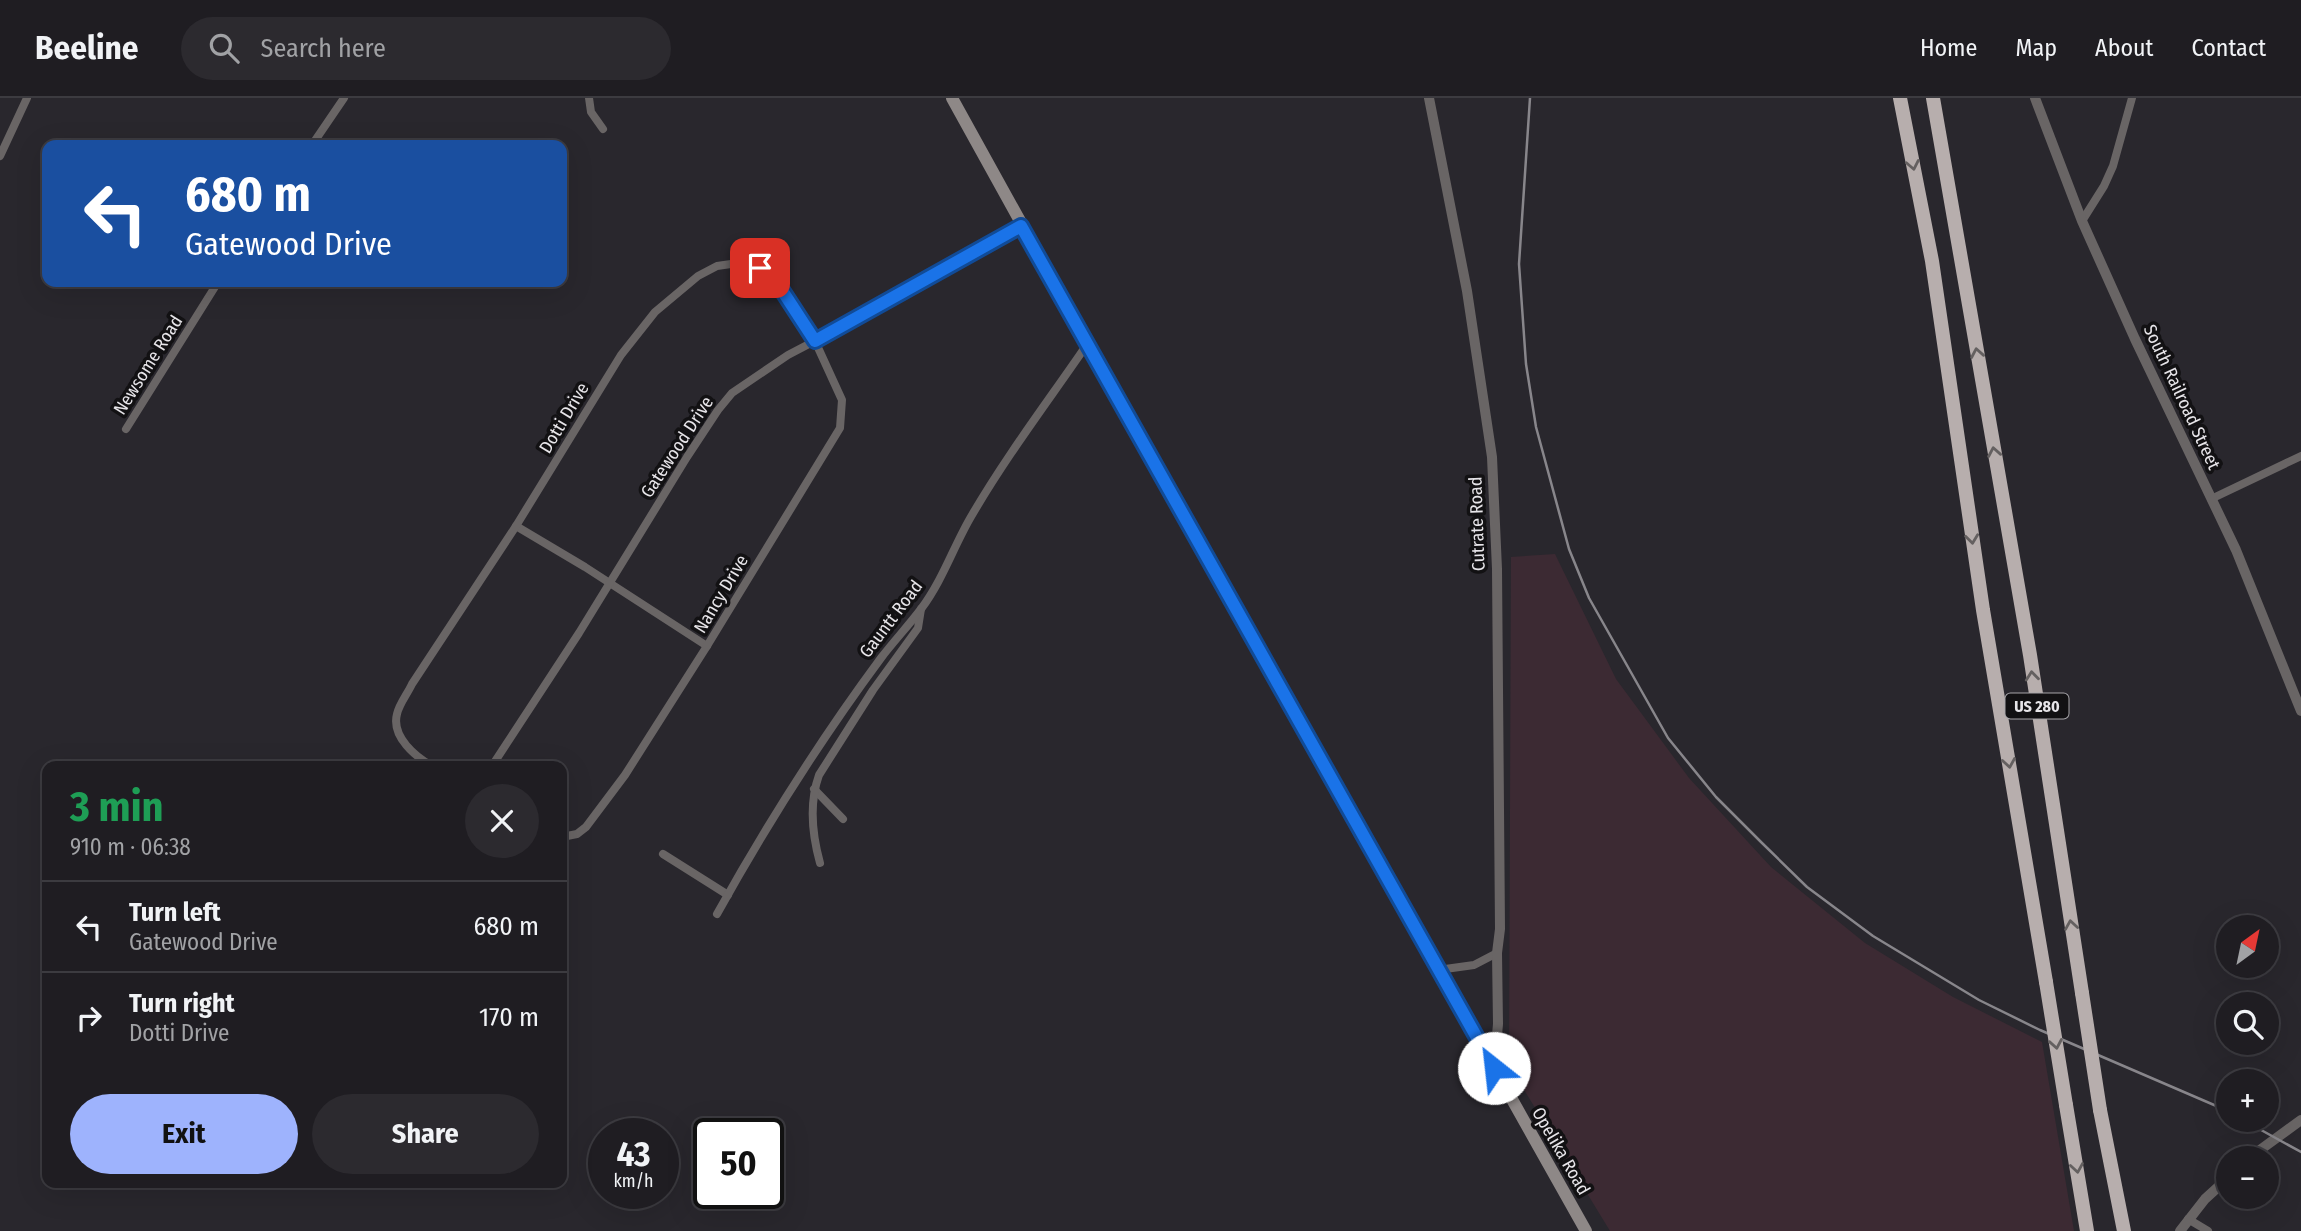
<!DOCTYPE html>
<html lang="en">
<head>
<meta charset="utf-8">
<style>
	:root { --surface:#1f1d22; --page:#2c2a2f; --text:#f1f3f6; --muted:#a1a2a5; --line:#3c3b40; --accent:#9eb3fd }
	body { margin:0; font-family:"Fira Sans Condensed",sans-serif; background:var(--page); color:var(--text); height:100vh; display:flex; flex-direction:column; font-size:26px; white-space:nowrap }
	* { box-sizing:border-box; margin:0 }
	p { font-size:23px; color:var(--muted) }
	.icon { flex:none; width:38px; height:38px; fill:none; stroke:currentColor; stroke-width:2; stroke-linecap:round; stroke-linejoin:round }
	.map { position:relative; flex:1; overflow:hidden }
	.side { position:absolute; left:42px; top:663px; width:525px; height:427px; display:flex; flex-direction:column; background:var(--surface); border-radius:14px; box-shadow:0 7px 28px #0002,0 0 0 2px var(--line) }
	.side>* { flex:none }
	.hud { position:absolute; left:42px; top:42px; width:525px; height:147px; border-radius:14px; box-shadow:0 7px 28px #0002,0 0 0 2px var(--line); background:#1a4fa0; color:#fff; overflow:hidden }
	.needle { width:46px; rotate:33deg }
	.tools { position:absolute; left:2216px; top:817px; display:grid; gap:14px }
	.tools a { display:grid; place-items:center; width:63px; height:63px; border-radius:50%; background:var(--surface); box-shadow:0 7px 28px #0002,0 0 0 2px var(--line); font-size:35px }
	.speed { position:absolute; left:588px; top:1020px; display:flex; gap:14px; font-size:35px; font-weight:700; text-align:center }
	.speed>* { display:grid; place-content:center; width:91px; height:91px; border-radius:50%; background:var(--surface); box-shadow:0 7px 28px #0002,0 0 0 2px var(--line); line-height:1 }
	.speed small { font-size:18px; font-weight:400 }
	.speed .limit { border:4px solid #111; border-radius:10px; background:#fff; color:#111 }
	.pin { position:absolute; display:grid; place-items:center; width:60px; height:60px; color:#fff; margin:-30px; border-radius:14px; box-shadow:0 4px 10px #0006 }
	.me { position:absolute; width:77px; margin:-38px; rotate:331deg; stroke-linejoin:round; filter:drop-shadow(0 0 5px #0008) }
	.turn { display:flex; align-items:center; gap:24px; height:147px; padding:0 28px; font-size:32px }
	.turn .icon { width:91px; height:91px; stroke-width:2.5 }
	.turn b { display:block; font-size:49px; line-height:60px }
	.round { display:grid; place-items:center; flex:none; width:74px; height:74px; border-radius:37px; background:var(--page) }
	.overview { display:flex; align-items:center; justify-content:space-between; height:119px; padding:0 28px }
	h1 { font-size:42px; font-weight:700; line-height:52px; color:#1e9e55 }
	.action { display:flex; gap:14px; margin-top:auto; padding:14px 28px }
	.action a { flex:1; height:80px; border-radius:42px; background:var(--accent); color:#111; font-size:28px; font-weight:700; line-height:80px; text-align:center }
	.action a+a { background:var(--page); color:var(--text) }
	ul { padding:0; list-style:none }
	li { display:flex; align-items:center; gap:21px; height:91px; padding:0 28px; border-top:2px solid var(--line) }
	li div { flex:1 }
	li b { display:block; font-size:26px }
	li em { font-style:normal }
	header { display:flex; align-items:center; gap:42px; box-sizing:border-box; height:98px; padding:0 35px; background:var(--surface); border-bottom:2px solid var(--line) }
	header strong { font-size:33px }
	nav { display:flex; gap:38px; margin-inline-start:auto; font-size:24px }
	.search { width:490px; height:63px; background:var(--page); display:flex; align-items:center; gap:18px; box-sizing:border-box; padding:0 24px; border-radius:38px; color:var(--muted); font-size:26px }
	.map>svg:first-child { display:block }
	.industrial { fill:#3c2a33 }
	.lines { fill:none; stroke-linecap:round; stroke-linejoin:round }
	.minor { stroke:#696565; stroke-width:8 }
	.tertiary { stroke:#696565; stroke-width:10 }
	.secondary { stroke:#8e8887; stroke-width:12 }
	.trunk { stroke:#b7aead; stroke-width:14 }
	.rail { stroke:#88868b; stroke-width:2.5 }
	.trunk-bridge { stroke:#b7aead; stroke-width:14 }
	.oneway { stroke:#646060 }
	.route-casing { stroke:#114b97; stroke-width:18 }
	.route { stroke:#1a73e8; stroke-width:12 }
	.labels { text-anchor:middle; dominant-baseline:central; stroke-width:7; stroke-linejoin:round; paint-order:stroke }
	.shield { fill:#121113; stroke:#a7a5a9; stroke-width:2 }
	.shield-label { font-size:16px; font-weight:bold; fill:#e7e5e9 }
	.street-label { font-size:18px; fill:#e7e5e9; stroke:#121113 }
</style>
</head>
<body>
<header>
<strong>Beeline</strong>
<div class="search"><svg class="icon" aria-label="search" viewBox="0 0 24 24"><circle cx="10" cy="10" r="6"/><path d="M15 15l6 6"/></svg>Search here</div>
<nav><a>Home</a><a>Map</a><a>About</a><a>Contact</a></nav>
</header>
<div class="map">
<svg width="2301" height="1133" viewBox="0 0 2301 1133">
	<rect width="100%" height="100%" fill="#29272d"/>
	<!-- industrial -->
	<path class="industrial" d="M1555,456l61,125 73,99 82,89 94,76 88,54 89,45 32,189h-464l-101,-166 2,-508z"/>
	<g class="lines">
		<!-- minor -->
		<g class="minor">
			<path d="M589,0l2,14 12,17"/>
			<path d="M312,47l32,-47"/>
			<path d="M0,58l27,-58"/>
			<path d="M2082,123l22,-35 9,-20 19,-68"/>
			<path d="M126,331l92,-147"/>
			<path d="M2211,401l90,-43"/>
			<path d="M516,428l69,41 122,79"/>
			<path d="M432,668c-16,-9 -41,-29 -35,-52 2,-10 11,-21 15,-30l104,-158 105,-171 34,-43 43,-36 19,-10 21,-3 22,5 16,13 39,60 27,59 -2,28 -133,218 -82,129 -39,52 -9,7 -15,3"/>
			<path d="M492,668l87,-133 108,-176 31,-47 14,-17 56,-38 61,-32 172,-97"/>
			<path d="M814,691l29,30"/>
			<path d="M663,756l65,41"/>
			<path d="M820,765c-8,-29 -11,-60 -1,-88l54,-85 45,-62 3,-19"/>
			<path d="M717,816c49,-88 104,-175 164,-256 13,-17 28,-33 40,-49 22,-29 33,-64 51,-94 35,-60 77,-115 116,-172"/>
			<path d="M1438,872l36,-5 23,-12"/>
			<path d="M2188,1121l20,12"/>
		</g>
		<!-- tertiary -->
		<g class="tertiary">
			<path d="M1429,0l38,193 25,166 5,112 3,360 -3,24 1,71 -4,44"/>
			<path d="M2035,0l47,123 53,118 101,211 65,161"/>
			<path d="M2249,1060l52,-38"/>
			<path d="M2180,1133l25,-32 23,-21"/>
		</g>
		<!-- secondary -->
		<path class="secondary" d="M952,0l182,329 452,804"/>
		<!-- trunk -->
		<g class="trunk">
			<path d="M1900,0l32,163 51,349 63,372"/>
			<path d="M1933,0l97,557 52,338"/>
			<path d="M2066,1007l21,126"/>
			<path d="M2100,1012l24,121"/>
		</g>
		<!-- rail -->
		<g class="rail">
			<path d="M1530,0l-11,166 7,100 10,63 33,122 20,49 79,140 48,59 45,45 46,45 66,49 106,64 61,30 188,81"/>
			<path d="M2243,1022l58,32"/>
		</g>
		<!-- trunk-bridge -->
		<g class="trunk-bridge">
			<path d="M2046,884l20,123"/>
			<path d="M2082,895l18,117"/>
		</g>
	</g>
	<!-- one-way arrows -->
	<defs><path id="oneway-chevron" d="M-2-3.5L2.5 0L-2 3.5" fill="none" stroke-width="1.6" stroke-linecap="round" stroke-linejoin="round" transform="scale(1.75)"/></defs>
	<g class="oneway">
		<use href="#oneway-chevron" transform="translate(1913 67) rotate(79)"/>
		<use href="#oneway-chevron" transform="translate(1977 255) rotate(-100)"/>
		<use href="#oneway-chevron" transform="translate(1994 354) rotate(-100)"/>
		<use href="#oneway-chevron" transform="translate(1972 441) rotate(83)"/>
		<use href="#oneway-chevron" transform="translate(2032 578) rotate(-96)"/>
		<use href="#oneway-chevron" transform="translate(2009 665) rotate(81)"/>
		<use href="#oneway-chevron" transform="translate(2071 827) rotate(-99)"/>
		<use href="#oneway-chevron" transform="translate(2056 946) rotate(80)"/>
		<use href="#oneway-chevron" transform="translate(2077 1070) rotate(81)"/>
	</g>
	<g class="lines">
		<!-- route casing -->
		<g class="route-casing">
			<path id="route" d="M760,170l16,13 39,60 206,-115 473,842"/>
		</g>
		<!-- route -->
		<use href="#route" class="route"/>
	</g>
	<g class="labels">
		<!-- shield labels -->
		<rect class="shield" x="2005.5" y="595.5" width="63" height="25" rx="5"/>
		<g class="shield-label">
			<text x="2037" y="608">US 280</text>
		</g>
		<!-- street labels -->
		<g class="street-label">
			<text transform="translate(148 267) rotate(-58)">Newsome Road</text>
			<text transform="translate(2182 299) rotate(65)">South Railroad Street</text>
			<text transform="translate(564 320) rotate(-59)">Dotti Drive</text>
			<text transform="translate(677 349) rotate(-57)">Gatewood Drive</text>
			<text transform="translate(1477 426) rotate(-92)">Cutrate Road</text>
			<text transform="translate(721 496) rotate(-59)">Nancy Drive</text>
			<text transform="translate(891 521) rotate(-53)">Gauntt Road</text>
			<text transform="translate(1561 1053) rotate(60)">Opelika Road</text>
		</g>
	</g>
</svg>
<div class="tools">
<a><svg class="needle" viewBox="-14 -14 28 28"><path d="M0-13l5 13h-10z" fill="#e53935"/><path d="M0 13l5-13h-10z" fill="#a1a2a5"/></svg></a>
<a><svg class="icon" aria-label="search" viewBox="0 0 24 24"><circle cx="10" cy="10" r="6"/><path d="M15 15l6 6"/></svg></a>
<a>+</a>
<a>−</a>
</div>
<div class="speed"><div>43<small>km/h</small></div><div class="limit">50</div></div>
<div class="pin" style="left:760px;top:170px;background:#d93025"><svg class="icon" aria-label="arrive" viewBox="0 0 24 24"><path d="M6 21V4h12l-3 4 3 4H6"/></svg></div>
<svg class="me" style="left:1494px;top:970px" viewBox="-20 -20 40 40"><circle r="19" fill="#fff"/><path d="M0-13L10 11 0 6-10 11z" fill="#1a73e8"/></svg>
<div class="hud">
<div class="turn"><svg class="icon" aria-label="left" viewBox="0 0 24 24"><path d="M17 20v-9H6M10 6l-5 5 5 5"/></svg><div><b>680 m</b>Gatewood Drive</div></div>
</div>
<section class="side">
<div class="overview"><div><h1>3 min</h1><p>910 m · 06:38</p></div><a class="round"><svg class="icon" aria-label="close" viewBox="0 0 24 24"><path d="M6 6l12 12M18 6L6 18"/></svg></a></div>
<ul>
<li><svg class="icon" aria-label="left" viewBox="0 0 24 24"><path d="M17 20v-9H6M10 6l-5 5 5 5"/></svg><div><b>Turn left</b><p>Gatewood Drive</p></div><em>680 m</em></li>
<li><svg class="icon" aria-label="right" viewBox="0 0 24 24"><path d="M7 20v-9h11M14 6l5 5-5 5"/></svg><div><b>Turn right</b><p>Dotti Drive</p></div><em>170 m</em></li>
</ul>
<div class="action"><a>Exit</a><a>Share</a></div>
</section>
</div>
</body>
</html>
